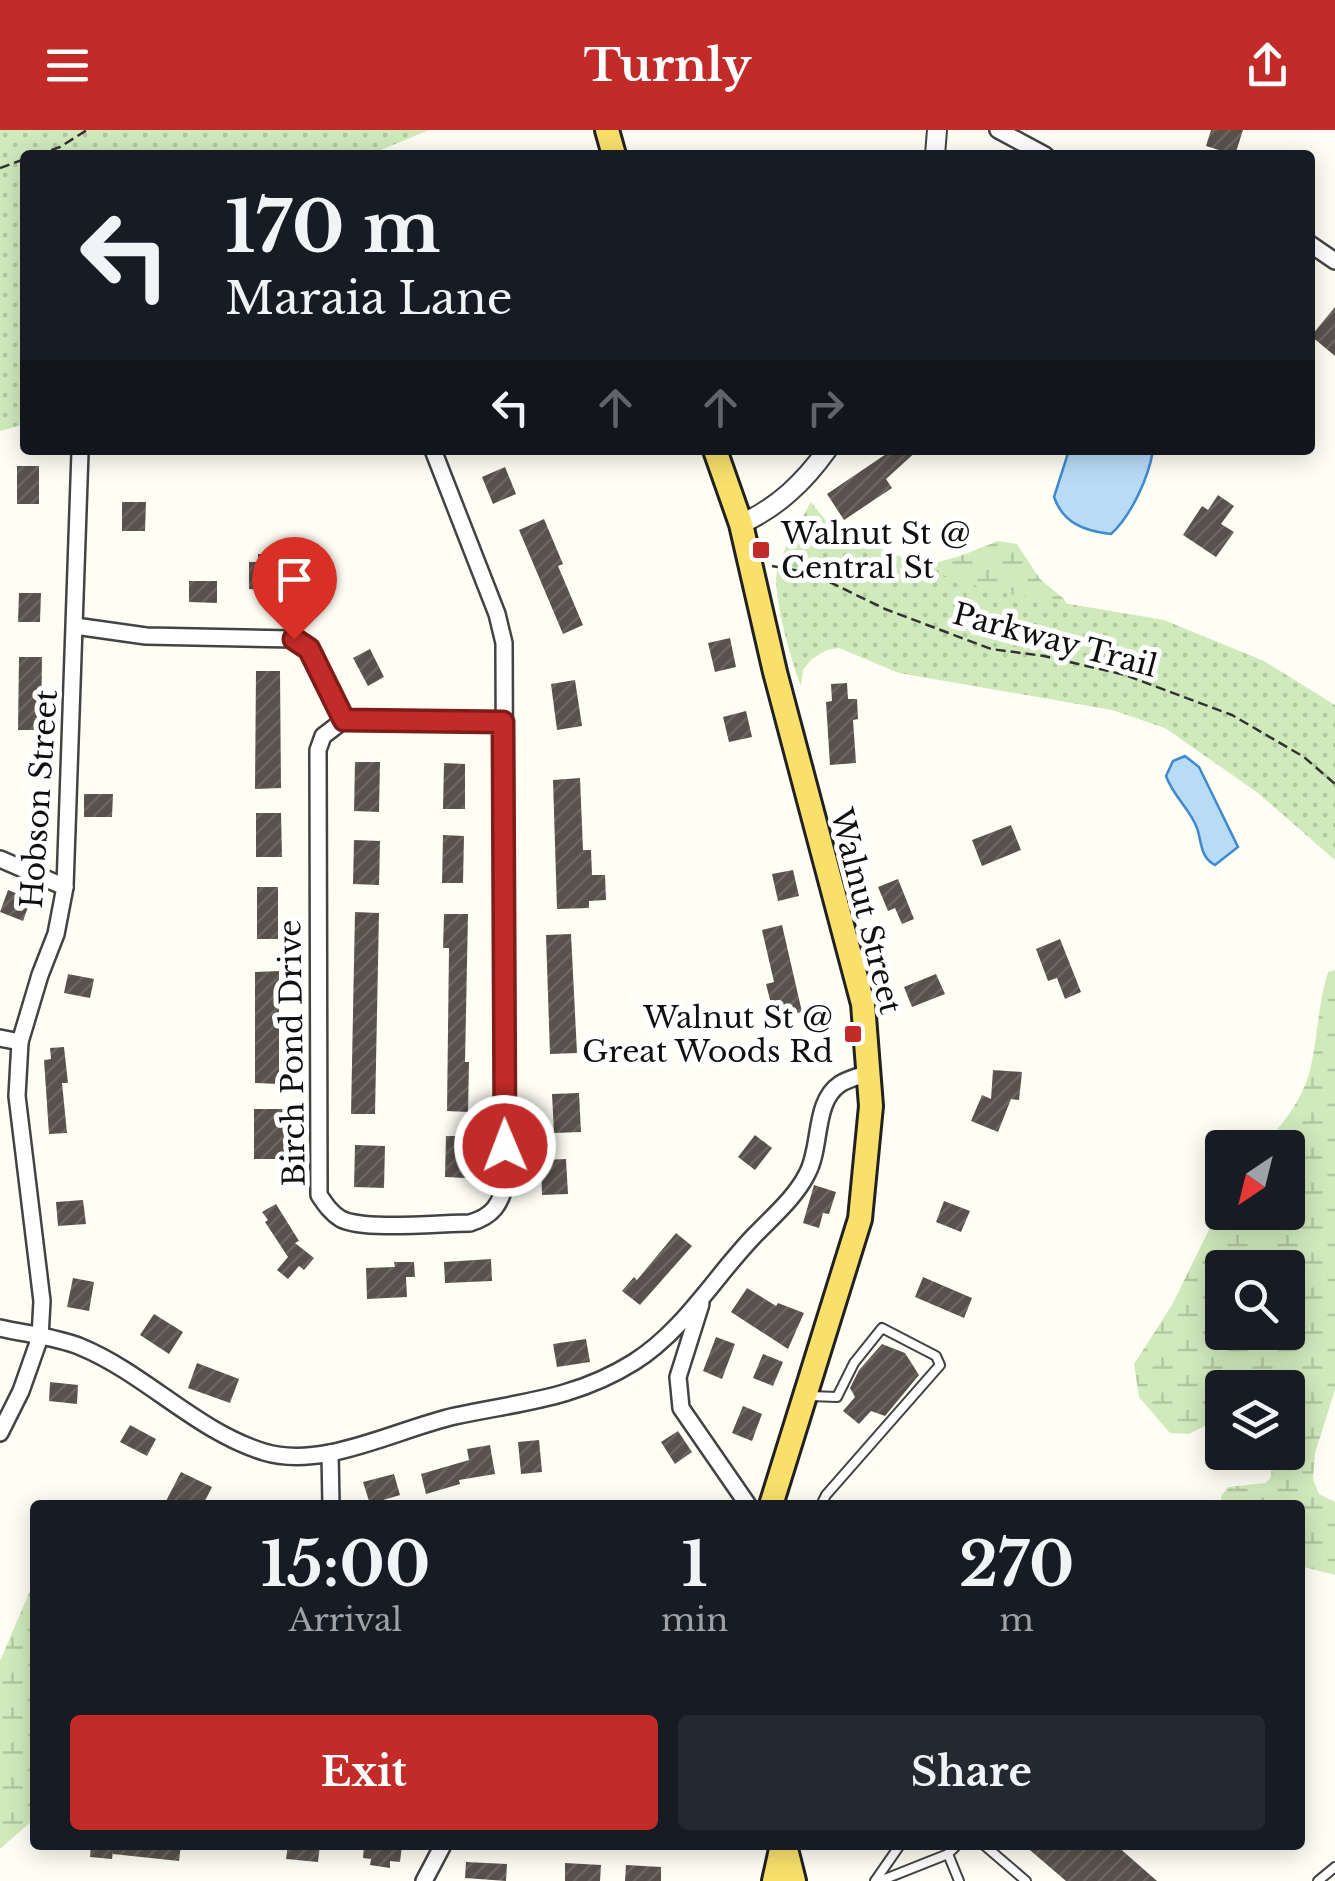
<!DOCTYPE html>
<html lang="en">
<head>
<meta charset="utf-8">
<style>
	:root { --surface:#171b24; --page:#242831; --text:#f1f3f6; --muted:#9ea1a6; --accent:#c22b27 }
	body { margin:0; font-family:"Libre Baskerville",serif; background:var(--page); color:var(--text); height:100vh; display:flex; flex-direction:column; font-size:38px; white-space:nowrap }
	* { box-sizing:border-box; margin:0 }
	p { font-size:32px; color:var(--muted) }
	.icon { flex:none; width:55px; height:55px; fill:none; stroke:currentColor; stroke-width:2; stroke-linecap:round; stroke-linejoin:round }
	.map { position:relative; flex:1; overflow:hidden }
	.sheet { position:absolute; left:30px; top:1370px; width:1275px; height:350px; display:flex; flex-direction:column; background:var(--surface); border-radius:10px; box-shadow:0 5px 25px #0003 }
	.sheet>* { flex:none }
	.hud { position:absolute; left:20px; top:20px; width:1295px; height:305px; border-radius:10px; box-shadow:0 5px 25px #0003; background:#171b24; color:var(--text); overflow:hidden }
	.needle { width:65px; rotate:215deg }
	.controls { position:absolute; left:1205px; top:1000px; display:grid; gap:20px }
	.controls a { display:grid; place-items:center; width:100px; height:100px; border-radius:10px; background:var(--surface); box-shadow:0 5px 25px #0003; font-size:50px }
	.pin { position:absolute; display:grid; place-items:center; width:85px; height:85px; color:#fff; margin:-102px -42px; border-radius:50% 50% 50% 0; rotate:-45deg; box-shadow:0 0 10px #0007 }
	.pin .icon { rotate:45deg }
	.me { position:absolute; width:110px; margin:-55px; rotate:359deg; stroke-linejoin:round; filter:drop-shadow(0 0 8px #0008) }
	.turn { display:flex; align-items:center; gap:35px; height:210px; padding:0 40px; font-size:45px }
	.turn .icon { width:130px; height:130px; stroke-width:2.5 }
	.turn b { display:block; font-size:70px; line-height:85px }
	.lanes { display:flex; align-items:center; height:95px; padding:0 40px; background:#0003; justify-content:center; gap:50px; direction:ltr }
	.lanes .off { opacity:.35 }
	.eta { display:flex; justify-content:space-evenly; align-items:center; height:170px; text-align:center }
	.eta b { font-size:60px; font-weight:700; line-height:70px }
	.cta { display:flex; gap:20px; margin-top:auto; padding:20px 40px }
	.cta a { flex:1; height:115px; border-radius:10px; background:var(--accent); color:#fff; font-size:40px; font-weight:700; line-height:115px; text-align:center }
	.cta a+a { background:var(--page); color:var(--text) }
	header { display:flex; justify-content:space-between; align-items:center; height:130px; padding:0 40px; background:var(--accent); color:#fff; font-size:45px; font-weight:700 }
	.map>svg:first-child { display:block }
	.wetland { fill:url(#wetland-marsh); fill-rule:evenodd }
	.park { fill:url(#park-dots) }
	.water { fill:#b8dbf6; stroke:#3f8ace; stroke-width:2.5 }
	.building { fill:url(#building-hatch) }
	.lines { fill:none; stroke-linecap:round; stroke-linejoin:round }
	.service-casing { stroke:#434343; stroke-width:12 }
	.minor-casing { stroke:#434343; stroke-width:20 }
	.tertiary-casing { stroke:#434343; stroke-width:22 }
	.primary-casing { stroke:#212121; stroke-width:28 }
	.path { stroke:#323232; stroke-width:2.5; stroke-dasharray:10 5; stroke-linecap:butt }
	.service { stroke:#fff; stroke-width:8 }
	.minor { stroke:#fff; stroke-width:15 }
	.tertiary { stroke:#fff; stroke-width:18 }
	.primary { stroke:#f8e06b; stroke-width:22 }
	.route-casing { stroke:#7e1c19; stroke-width:25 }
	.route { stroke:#c22b27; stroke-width:18 }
	.poi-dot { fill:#c22b27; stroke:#fff; stroke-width:4 }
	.labels { text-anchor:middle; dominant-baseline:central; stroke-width:10; stroke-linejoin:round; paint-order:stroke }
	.poi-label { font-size:30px; fill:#101010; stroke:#fff; text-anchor:start }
	.street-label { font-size:30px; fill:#101010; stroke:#fff }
</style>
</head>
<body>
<header><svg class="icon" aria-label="menu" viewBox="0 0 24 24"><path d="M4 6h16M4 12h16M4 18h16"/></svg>Turnly<svg class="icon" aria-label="share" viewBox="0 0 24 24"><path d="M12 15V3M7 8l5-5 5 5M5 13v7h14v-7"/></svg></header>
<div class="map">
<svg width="1335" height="1751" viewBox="0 0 1335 1751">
	<defs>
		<pattern id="wetland-marsh" width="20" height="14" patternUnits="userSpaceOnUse" patternTransform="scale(2.5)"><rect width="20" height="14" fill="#d1eabc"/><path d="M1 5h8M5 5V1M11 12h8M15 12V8" fill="none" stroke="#b2c8a1"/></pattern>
		<pattern id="park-dots" width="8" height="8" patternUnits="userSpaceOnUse" patternTransform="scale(2.5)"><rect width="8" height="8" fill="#d1eabc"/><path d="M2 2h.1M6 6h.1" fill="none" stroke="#b2c8a1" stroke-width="1.8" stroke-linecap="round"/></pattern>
		<pattern id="building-hatch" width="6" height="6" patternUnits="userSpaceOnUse" patternTransform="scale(2.5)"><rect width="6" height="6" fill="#59524c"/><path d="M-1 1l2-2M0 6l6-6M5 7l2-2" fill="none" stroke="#6c6661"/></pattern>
	</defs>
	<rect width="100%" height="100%" fill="#fffef4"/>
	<!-- wetland -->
	<g class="wetland">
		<path d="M998,411l19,3 23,35 23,19 11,16 -162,-45 48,-13z"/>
		<path d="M1335,840v420l-20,63 -2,26 6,15 16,8v73l-35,-9v-61l-78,-1 -1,-8 7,-9 37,-4 5,-4 3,-17 -3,-9 18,-1v-64h-66v29l-33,17 -19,-1 -31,-36 -5,-33 38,-59 50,-102v9h66v-64l-27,-1c22,-22 43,-49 50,-81 7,-31 7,-63 17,-94zM1222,1138h66v64h-66z"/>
		<path d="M35,1449v239l-35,31v-188z"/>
	</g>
	<!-- park -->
	<g class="park">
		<path d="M0,0h429l-60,25h-344v269l-25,7z"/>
		<path d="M811,372l20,25 114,49 48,15 171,29 100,41 71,44v155l-77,-67 -93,-65 -53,-18 -213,-37 -60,-25 -12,2 -15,9 -9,11 -2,16c-9,-22 -29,-92 -24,-114 6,-25 22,-48 34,-70z"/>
	</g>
	<!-- water -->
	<g class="water">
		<path d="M1069,320h84c-4,27 -22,66 -42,84 -27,-3 -48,-11 -57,-37z"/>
		<path d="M1185,626l14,11 39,80 -23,18c-15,-8 -13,-22 -18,-37 -7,-19 -24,-32 -31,-52l7,-15z"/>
	</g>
	<!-- building -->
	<g class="building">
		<path d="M1211,0h32l-8,25 -29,-9z"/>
		<path d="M1335,177v49l-24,-20z"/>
		<path d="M892,320h26l-32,29 6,9 -48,32 -17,-26z"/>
		<rect x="17" y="336" width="22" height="38"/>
		<path d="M505,337l11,27 -23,10 -11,-27z"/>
		<path d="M1218,365l16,11 -13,18 13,8 -18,25 -33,-22 19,-29 6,4z"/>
		<path d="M122,372h24l-1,29h-23z"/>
		<path d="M544,389l19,45 -5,2 25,59 -20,9 -44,-104z"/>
		<path d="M258,424h29l-1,31h-23v5l-14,-1v-27h9z"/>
		<path d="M189,451h28v22l-28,-1z"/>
		<path d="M19,463h22l-1,29h-22z"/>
		<path d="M730,508l6,29 -21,5 -7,-29z"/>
		<path d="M370,519l14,28 -16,9 -15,-28z"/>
		<path d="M19,527h23l-1,73h-23z"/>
		<path d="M256,541h24l1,117 -26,1z"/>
		<path d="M575,550l7,46 -25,4 -6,-46z"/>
		<path d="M847,553l1,16h9l1,20 -5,1 3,43 -26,2 -4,-63 6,-1 -1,-17z"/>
		<path d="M746,581l6,26 -23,5 -6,-25z"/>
		<path d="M355,632h25l-1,50 -25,-1z"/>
		<path d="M444,633l21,1v45h-22z"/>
		<path d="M580,648l3,72h8l1,25h13l1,25 -17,1v7l-32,1 -4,-129z"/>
		<path d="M84,664h29l-1,23h-28z"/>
		<path d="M256,683h25l1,44h-26z"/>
		<path d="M1011,695l10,25 -39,16 -10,-26z"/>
		<path d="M443,705l21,1 -1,47h-21z"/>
		<path d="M354,710l26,1 -1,44 -26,-1z"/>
		<path d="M793,740l6,26 -21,5 -6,-27z"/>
		<path d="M898,749l16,40 -12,5 -7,-16 -7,3 -10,-24z"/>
		<rect x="257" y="757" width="21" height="52"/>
		<path d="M8,760l23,9 -8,22 -23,-9z"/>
		<path d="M355,782l24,1 -4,201h-24z"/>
		<path d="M444,784h24l-3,148h4l-1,50 -21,-1 2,-163h-6z"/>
		<path d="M782,795l20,87 -21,5 -3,-14 -7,1 -5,-20 8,-2 -12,-52z"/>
		<path d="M571,804l6,119 -27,1 -4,-119z"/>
		<path d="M1060,809l21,53 -16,7 -8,-21 -9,3 -12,-32z"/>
		<path d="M279,841v113l-24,-1v-111z"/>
		<path d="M68,844l26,5 -4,19 -26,-5z"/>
		<path d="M936,844l9,20 -33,13 -8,-20z"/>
		<path d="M64,917l4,36h-6l5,50 -18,1 -5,-74 7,-1 -1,-11z"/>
		<path d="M993,940l29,2 -3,28 -8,-1 -13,33 -27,-11 11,-26 9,4z"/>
		<path d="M579,963l2,39 -27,1 -2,-39z"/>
		<rect x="254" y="979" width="30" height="50"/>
		<path d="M755,1005l17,13 -17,22 -17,-13z"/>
		<path d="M446,1006h21l-1,42 -21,-1z"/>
		<path d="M355,1015l30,1 -1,42 -30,-1z"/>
		<path d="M566,1029l2,35 -26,1 -1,-35z"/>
		<path d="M814,1055l22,7 -7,22 -6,-1 -4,15 -16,-5z"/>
		<path d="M83,1070l3,24 -28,2 -2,-24z"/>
		<path d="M944,1071l26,10 -9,21 -25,-10z"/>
		<path d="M276,1074l23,37 -4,2 19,15 -10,12 -5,-4 -11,13 -11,-9 11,-13 -23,-35 3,-2 -6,-8z"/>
		<path d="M676,1103l16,13 -52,59 -18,-14 12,-14 3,3z"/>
		<path d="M491,1129l1,22 -47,2 -1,-21z"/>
		<path d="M394,1132h20l1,15h-9l1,20 -40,2 -1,-31 29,-1z"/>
		<path d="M923,1147l49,21 -8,20 -49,-21z"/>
		<path d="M73,1148l21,4 -5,29 -22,-4z"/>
		<path d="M747,1158l29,18 2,-3 26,10 -16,36 -57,-37z"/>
		<path d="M154,1184l29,18 -14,22 -29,-19z"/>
		<path d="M716,1207l19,7 -13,35 -19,-8z"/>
		<path d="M586,1209l4,23 -33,5 -4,-23z"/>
		<path d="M882,1214l23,9 14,22 -34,41 -14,-5 -12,13 -16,-13 12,-14 -5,-9 9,-18z"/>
		<path d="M763,1224l20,8 -10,24 -20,-8z"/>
		<path d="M197,1233l42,16 -9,24 -42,-15z"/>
		<path d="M50,1252l28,3 -1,19 -28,-3z"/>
		<path d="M743,1276l19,8 -10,27 -20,-8z"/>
		<path d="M130,1295l26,14 -9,17 -27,-14z"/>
		<path d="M678,1301l14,21 -17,12 -14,-22z"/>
		<path d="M539,1310l3,32 -21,2 -3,-32z"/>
		<path d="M490,1315l5,29 -36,6 1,4 -34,10 -5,-20 48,-14 -2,-11z"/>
		<path d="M181,1342l31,15 -9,18h-30l-7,-4z"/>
		<path d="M394,1344l6,21 -30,9 -7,-22z"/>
		<path d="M91,1715h90l-2,16 -66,-7v-3l-1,8 -22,-2z"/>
		<path d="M288,1715h32l-2,17 -32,-3z"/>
		<path d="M364,1715h38l-2,17 -10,-1v7l-20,-3 1,-6 -8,-1z"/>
		<path d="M1024,1715h92l41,36h-91z"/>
		<path d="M466,1732l41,2 -1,17 -41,-3z"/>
		<path d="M565,1733l36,2 -1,16h-35z"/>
		<path d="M626,1735l35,2v14h-36z"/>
	</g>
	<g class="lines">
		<!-- service casing -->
		<g class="service-casing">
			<g id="service">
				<path d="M810,1266l27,1 17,-34 28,-35 54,28 4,9 -114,130 -5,10"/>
				<path d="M984,1715l42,36"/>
				<path d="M948,1724l11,27"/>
				<path d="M875,1751l25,-36"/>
				<path d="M880,1751l68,-27 9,-9"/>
				<path d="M1318,1751l17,-14"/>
			</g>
		</g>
		<!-- minor casing -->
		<g class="minor-casing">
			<g id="minor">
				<path d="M998,0l47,25"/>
				<path d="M1310,114l25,17"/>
				<path d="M75,496l71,10 148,3 15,10 35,71"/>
				<path d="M344,590l-21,16 -5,14 1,445c6,9 12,18 22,24 24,12 100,4 129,4 23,-7 30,-18 36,-41l-2,-539 -7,-29 -64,-164"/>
				<path d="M344,590l159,2"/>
				<path d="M0,729l65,28"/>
				<path d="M0,908l20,4"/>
				<path d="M701,1174l-23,73 3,31 67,97"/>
				<path d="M0,1198c26,6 57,9 81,19 65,27 115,84 183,105 59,18 133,-23 191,-36 65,-14 120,-17 179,-54 49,-31 80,-84 119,-125 19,-20 42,-39 54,-63 15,-27 6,-72 33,-90 8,-5 20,-8 28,-11"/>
				<path d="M0,1303l21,-42 19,-54 2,-36 -25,-205 3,-54 20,-67 16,-41 9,-47 15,-435"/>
				<path d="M330,1323l1,52"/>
				<path d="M424,1751l19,-36"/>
			</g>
		</g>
		<!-- tertiary casing -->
		<g class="tertiary-casing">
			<g id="tertiary">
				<path d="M935,25l2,-25"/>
				<path d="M741,394c37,-17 63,-42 86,-74"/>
			</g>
		</g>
		<!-- primary casing -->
		<g class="primary-casing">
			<g id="primary">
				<path d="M607,0l7,25"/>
				<path d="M715,320l26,74 34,148 88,332 8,102 -11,113 -89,286"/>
				<path d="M785,1715l9,36"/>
				<path d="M774,1751l8,-36"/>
			</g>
		</g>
		<!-- path -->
		<g class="path">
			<path d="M37,25l23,-8 27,-17"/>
			<path d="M0,38l25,-9"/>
			<path d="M772,436l39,7 74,36 106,40 53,7 81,19 107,40 72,42 31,27"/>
		</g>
		<!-- service -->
		<use href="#service" class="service"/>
		<!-- minor -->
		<use href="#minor" class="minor"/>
		<!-- tertiary -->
		<use href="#tertiary" class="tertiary"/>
		<!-- primary -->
		<use href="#primary" class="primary"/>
	</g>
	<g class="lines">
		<!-- route casing -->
		<g class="route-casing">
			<path id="route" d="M294,509l15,10 35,71 159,2 2,424"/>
		</g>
		<!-- route -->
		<use href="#route" class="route"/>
	</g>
	<!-- markers -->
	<g class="poi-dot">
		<rect x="751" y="410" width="20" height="20" rx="5"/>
		<rect x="843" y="894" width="20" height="20" rx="5"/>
	</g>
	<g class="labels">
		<!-- poi labels -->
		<g class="poi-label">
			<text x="781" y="403">Walnut St @<tspan x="781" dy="34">Central St</tspan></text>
			<text x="833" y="887" text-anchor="end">Walnut St @<tspan x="833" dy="34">Great Woods Rd</tspan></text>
		</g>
		<!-- street labels -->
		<g class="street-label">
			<text transform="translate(1055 510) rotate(15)">Parkway Trail</text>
			<text transform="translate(39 669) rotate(-86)">Hobson Street</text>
			<text transform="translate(866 781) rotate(76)">Walnut Street</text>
			<text transform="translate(292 923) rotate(-91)">Birch Pond Drive</text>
		</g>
	</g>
</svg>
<div class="controls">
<a><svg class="needle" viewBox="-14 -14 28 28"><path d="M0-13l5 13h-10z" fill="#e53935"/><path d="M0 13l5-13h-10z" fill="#9ea1a6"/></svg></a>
<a><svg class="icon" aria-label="search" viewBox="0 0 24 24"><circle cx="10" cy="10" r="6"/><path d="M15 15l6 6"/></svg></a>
<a><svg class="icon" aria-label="layers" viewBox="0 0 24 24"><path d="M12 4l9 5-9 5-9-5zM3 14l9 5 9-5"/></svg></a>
</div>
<div class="pin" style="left:294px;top:509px;background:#d93025"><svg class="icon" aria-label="arrive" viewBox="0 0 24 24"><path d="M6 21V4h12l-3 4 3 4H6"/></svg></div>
<svg class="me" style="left:505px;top:1016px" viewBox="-20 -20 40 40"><circle r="17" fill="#c22b27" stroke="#fff" stroke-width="3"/><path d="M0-11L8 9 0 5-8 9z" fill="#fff"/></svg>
<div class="hud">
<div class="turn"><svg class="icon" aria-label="left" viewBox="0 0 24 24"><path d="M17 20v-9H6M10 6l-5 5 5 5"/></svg><div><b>170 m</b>Maraia Lane</div></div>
<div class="lanes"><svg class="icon" aria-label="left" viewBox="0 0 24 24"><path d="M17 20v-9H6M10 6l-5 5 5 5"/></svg><svg class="icon off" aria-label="ahead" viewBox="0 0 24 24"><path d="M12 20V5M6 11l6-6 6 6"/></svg><svg class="icon off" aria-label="ahead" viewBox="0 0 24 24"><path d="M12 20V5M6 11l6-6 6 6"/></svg><svg class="icon off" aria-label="right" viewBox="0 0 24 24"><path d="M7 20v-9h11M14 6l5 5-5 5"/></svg></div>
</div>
<section class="sheet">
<div class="eta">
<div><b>15:00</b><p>Arrival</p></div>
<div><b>1</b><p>min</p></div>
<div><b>270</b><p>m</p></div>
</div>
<div class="cta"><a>Exit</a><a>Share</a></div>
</section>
</div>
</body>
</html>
